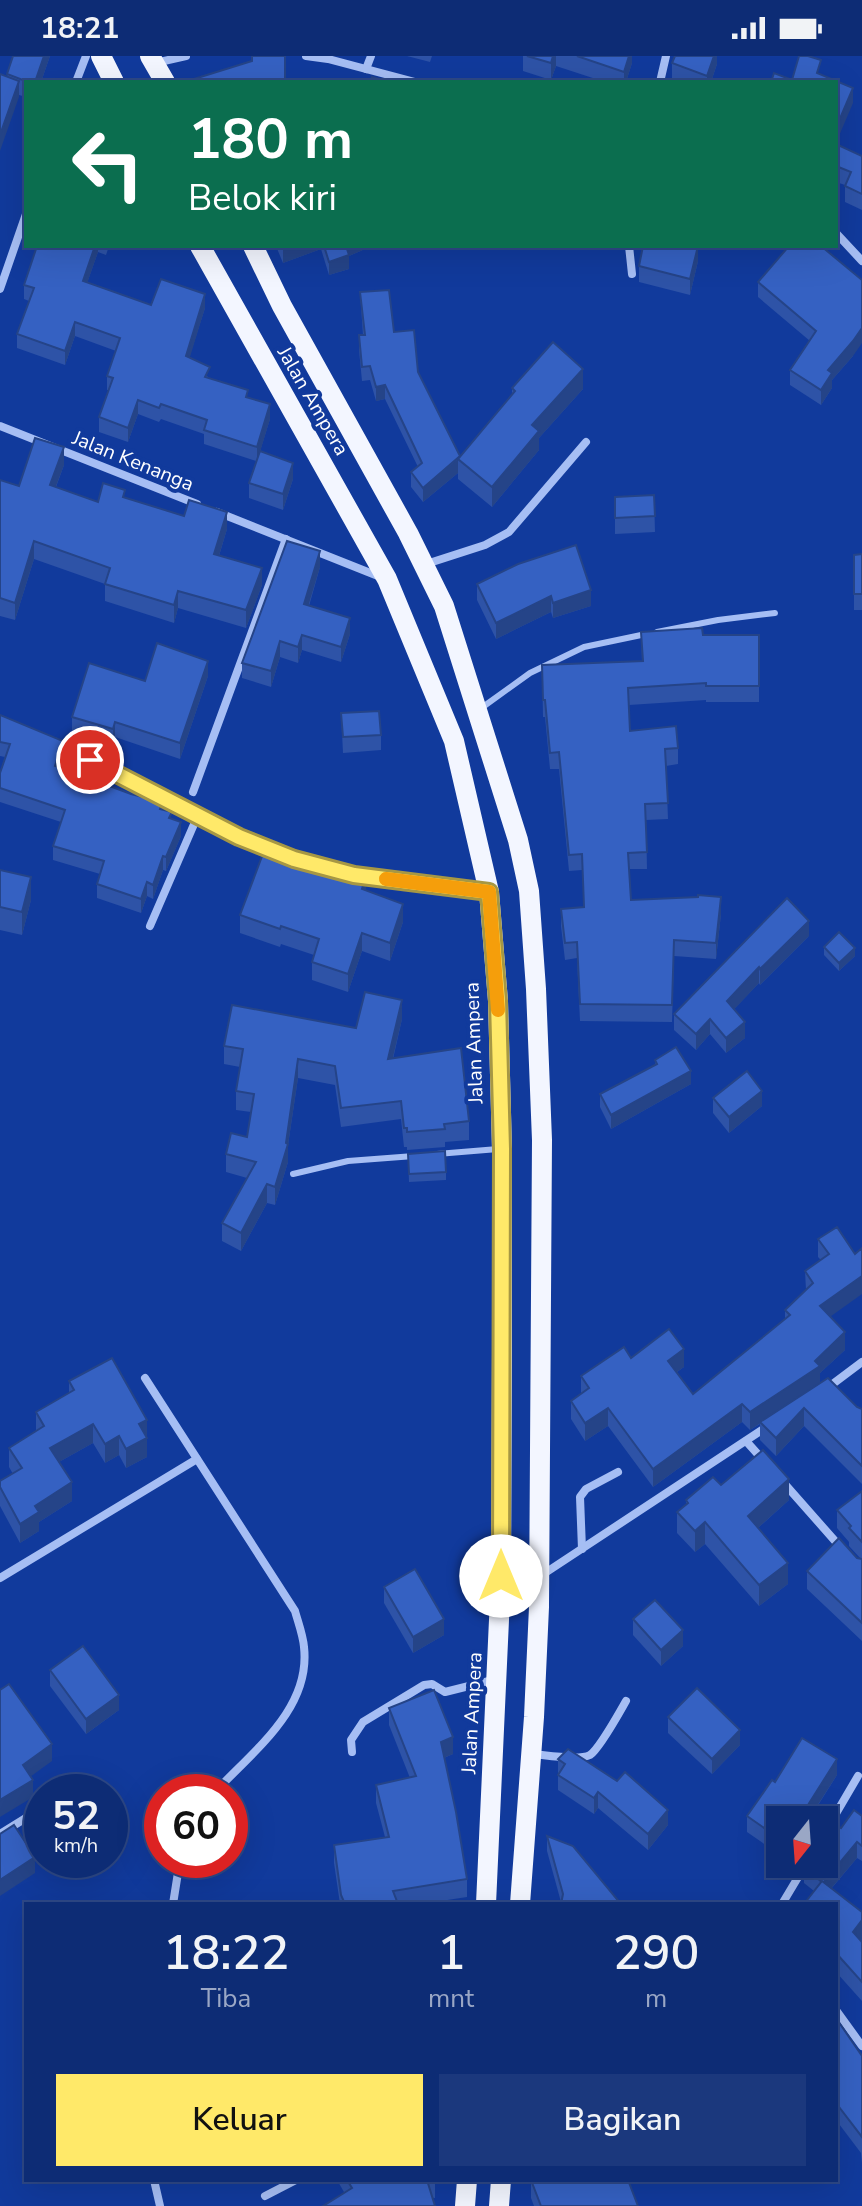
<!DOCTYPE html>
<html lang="id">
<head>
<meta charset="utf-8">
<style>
	:root { --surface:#0d2c75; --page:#1b387d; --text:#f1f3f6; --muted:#9aa7c5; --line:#2d4887; --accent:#ffe969 }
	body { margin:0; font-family:"Nunito Sans",sans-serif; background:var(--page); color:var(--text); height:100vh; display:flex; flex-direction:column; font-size:30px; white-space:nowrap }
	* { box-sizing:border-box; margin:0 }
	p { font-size:26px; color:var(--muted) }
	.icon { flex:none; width:44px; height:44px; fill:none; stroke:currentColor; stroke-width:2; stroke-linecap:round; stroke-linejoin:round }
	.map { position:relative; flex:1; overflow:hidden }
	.side { position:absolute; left:24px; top:1846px; width:814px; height:280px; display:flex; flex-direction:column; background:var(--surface); border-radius:0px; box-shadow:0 8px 32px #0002,0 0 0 2px var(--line) }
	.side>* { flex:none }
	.guide { position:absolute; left:24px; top:24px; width:814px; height:168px; border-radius:0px; box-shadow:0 8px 32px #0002,0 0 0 2px var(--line); background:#0b6e4f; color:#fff; overflow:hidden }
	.needle { width:52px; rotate:197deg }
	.buttons { position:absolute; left:766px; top:1750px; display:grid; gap:16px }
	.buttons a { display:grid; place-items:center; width:72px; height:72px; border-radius:0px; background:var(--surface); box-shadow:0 8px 32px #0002,0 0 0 2px var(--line); font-size:40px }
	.speed { position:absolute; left:24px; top:1718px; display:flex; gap:16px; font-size:40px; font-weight:700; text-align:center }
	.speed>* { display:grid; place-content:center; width:104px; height:104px; border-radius:50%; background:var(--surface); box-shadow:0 8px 32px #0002,0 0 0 2px var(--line); line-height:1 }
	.speed small { font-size:20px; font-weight:400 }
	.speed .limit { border:12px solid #d22; background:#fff; color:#111 }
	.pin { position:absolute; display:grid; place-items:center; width:68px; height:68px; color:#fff; margin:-34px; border:4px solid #fff; border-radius:50%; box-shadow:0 2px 8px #0007 }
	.me { position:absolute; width:88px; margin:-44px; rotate:0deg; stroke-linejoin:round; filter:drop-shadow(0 0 6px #0008) }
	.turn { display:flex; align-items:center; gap:28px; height:168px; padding:0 32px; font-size:36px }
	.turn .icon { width:104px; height:104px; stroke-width:2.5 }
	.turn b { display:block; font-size:56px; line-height:68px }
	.eta { display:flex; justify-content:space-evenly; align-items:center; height:136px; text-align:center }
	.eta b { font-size:48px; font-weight:600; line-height:56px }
	.cta { display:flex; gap:16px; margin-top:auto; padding:16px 32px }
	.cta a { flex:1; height:92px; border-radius:0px; background:var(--accent); color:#111; font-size:32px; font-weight:600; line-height:92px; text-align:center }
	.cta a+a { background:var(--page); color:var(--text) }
	.status { display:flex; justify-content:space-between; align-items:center; height:56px; padding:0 40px; background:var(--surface); direction:ltr }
	.status svg { height:22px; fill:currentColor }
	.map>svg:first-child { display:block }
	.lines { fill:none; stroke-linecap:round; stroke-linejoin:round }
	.service { stroke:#a6bef4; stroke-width:6 }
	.minor { stroke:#a6bef4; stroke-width:8 }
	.primary { stroke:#f3f6ff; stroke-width:20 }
	.wall { fill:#2e53a7 }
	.shaded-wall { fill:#254488 }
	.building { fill:#3561c2; stroke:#254488; stroke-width:2 }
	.route-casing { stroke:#a69744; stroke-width:20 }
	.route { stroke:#ffe969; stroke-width:14 }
	.slow { stroke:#f59e0b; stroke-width:14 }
	.labels { text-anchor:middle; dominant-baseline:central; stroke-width:8; stroke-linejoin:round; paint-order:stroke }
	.street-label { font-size:20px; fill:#fff; stroke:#113a9c }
</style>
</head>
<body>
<div class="status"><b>18:21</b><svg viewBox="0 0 49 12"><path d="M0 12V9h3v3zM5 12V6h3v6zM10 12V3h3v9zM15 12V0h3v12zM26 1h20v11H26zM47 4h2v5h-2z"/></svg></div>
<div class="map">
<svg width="862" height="2150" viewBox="0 0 862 2150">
	<rect width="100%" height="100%" fill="#113a9c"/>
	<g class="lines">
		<!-- service -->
		<g class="service">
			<path d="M657,576l61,-12 57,-7"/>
			<path d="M480,653l50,-36 54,-26 62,-13"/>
			<path d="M437,1098l61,-5"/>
			<path d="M293,1118l55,-13 66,-5"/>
		</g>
		<!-- minor -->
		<g class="minor">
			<path d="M306,0l22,3 87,23"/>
			<path d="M155,7l31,-7"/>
			<path d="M366,13l5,-13"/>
			<path d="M76,26l10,-26"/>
			<path d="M660,26l6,-26"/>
			<path d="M836,177l26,28"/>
			<path d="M629,190l3,28"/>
			<path d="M0,233l26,-75"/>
			<path d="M0,370l197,78"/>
			<path d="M217,456l166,66"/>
			<path d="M423,509l62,-20 24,-13 77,-90"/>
			<path d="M56,687l183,94 55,22 44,12"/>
			<path d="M193,736l93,-253"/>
			<path d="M359,819l129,17"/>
			<path d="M150,870l48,-111"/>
			<path d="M145,1322l150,233c3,11 8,24 9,36 7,62 -51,104 -89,145"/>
			<path d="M826,1333l36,-27"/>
			<path d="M746,1385l17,19"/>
			<path d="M783,1426l60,68"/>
			<path d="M582,1493l-2,-52 6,-8 32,-17"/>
			<path d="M542,1519l226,-149"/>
			<path d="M0,1522l197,-119"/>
			<path d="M352,1696l-1,-12 12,-18 61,-37 8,-1 13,8 48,-12"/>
			<path d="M532,1698c14,1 46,7 58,1 10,-7 29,-42 36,-54"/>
			<path d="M69,1736h1"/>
			<path d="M0,1778l42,-26"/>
			<path d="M824,1778l34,-58"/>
			<path d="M173,1848l7,-44"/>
			<path d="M782,1848l24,-40"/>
			<path d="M836,1954l26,36"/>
			<path d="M154,2124l6,26"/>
			<path d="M265,2140l31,-16"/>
		</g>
		<!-- primary -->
		<g class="primary">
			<path d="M101,0l13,26"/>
			<path d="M150,0l15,26"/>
			<path d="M200,190l187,333 67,162 35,151 9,109 4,148v204l-1,223 -15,328"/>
			<path d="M253,190l29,60 126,227 36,73 74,234 11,51 7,98 6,151 -3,467 -5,110 -14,187"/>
			<path d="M465,2150l2,-26"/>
			<path d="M499,2150l2,-26"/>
		</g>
	</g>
	<!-- wall -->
	<g class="wall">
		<path d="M13,0h37l-9,26h-15v15l-7,-2v2l-12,-20z"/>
		<path d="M407,0h25l-2,6z"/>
		<path d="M523,0h109v7l-6,19h-21l-49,-16 -5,14 -28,-9z"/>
		<path d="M717,0v8l-6,18h-31l-8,-3v-16z"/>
		<path d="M836,88l26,12v54l-17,-8v-17l-9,-3z"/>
		<path d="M37,190h72l-3,9 -8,-3 -11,31 64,22 54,3 -16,50 21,21 38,19 22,21 -10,32 33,28 -10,31 -34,-12v-15l7,-22 -52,-17v-10l-43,-15 -2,3 -21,-8 -10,28 -29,-10v-15l10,-27h-2v-14l9,-25 -41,-15 -10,29 -48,-17v-14l12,-33 -5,-2v-14z"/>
		<path d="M276,190h96l-23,10v13l-20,6 -8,-26 -38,14z"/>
		<path d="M698,205l-8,34 -51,-13v-16z"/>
		<path d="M758,226l95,74 -21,24v8l-11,17 -31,-20v-15l20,-29 -52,-44z"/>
		<path d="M360,236l34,40 24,40 42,84 52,-62v-6l71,1 -44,49v12l-47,57 -34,-28v-6l-35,29 -12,-15v-15l7,-5 -33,-68 -9,2 -6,-21 -8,1 -3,-31v-15h4z"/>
		<path d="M64,409l-8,22 42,15 27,-4 102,31 -8,27 43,29 -16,43 -68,-20 -4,15 -69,-22v-17l-71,-25 -19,61 -15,-4v-136l19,6z"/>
		<path d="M654,439l1,37 -40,2v-37z"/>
		<path d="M862,498v56h-8v-55z"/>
		<path d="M518,508l73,42 -38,12 -2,-6 -55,27 -19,-39v-16z"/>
		<path d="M320,511l-11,39 41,28 -9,28 -39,-12 -4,13 -18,-6 -9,30 -29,-9v-15z"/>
		<path d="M641,576l62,3h56v67h-53v-2l-77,5 1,26 48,17v16l-12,2 2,53 -22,1 1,49h-18l2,31 90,14 -5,45 -42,-3 -2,66 -92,-1 -3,-63 -12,2 -4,-34v-17l23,-2 -2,-37 -13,1 -10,-102h-9l-5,-52h-2l-1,-52 100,-4z"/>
		<path d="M208,620l-28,83 -65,-22 -2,8 -41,-12v-16l73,-36z"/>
		<path d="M341,657l40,22v15l-38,3z"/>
		<path d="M0,659l63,40 -4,13 103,42 10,9 9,17 -15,35 -3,-1 -10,29 -6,-3 -6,17 -44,-15v-14l3,-10 -47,-14v-14l8,-24 -61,-20v-29l5,-16 -5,-1z"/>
		<path d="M0,814l31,30 -9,35 -22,-5z"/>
		<path d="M366,834l37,32 -13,39 -28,-10 -14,41 -36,-12v-18l2,-7 -33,-11 -1,3 -40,-14v-18z"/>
		<path d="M809,880l-49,49 -1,-2 -25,26 11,29 -19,15 -16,-19 -14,16 -22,-20v-16z"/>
		<path d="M824,891l31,9 -16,15 -15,-16z"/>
		<path d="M402,963l-9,40 76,62v19l-24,2v5l-38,3v-3h-3l-3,-28 -60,8 -6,-42 -37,-7 -10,67v17l-13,43 -8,-2 -26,48 -19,-10v-18l25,-45 -21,-6v-18l21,-17 4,-25 -15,-2v-19l4,-24 -16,-3v-18l132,-18z"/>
		<path d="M655,1004l36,24 -80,45 -11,-22v-13l55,-29z"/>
		<path d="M713,1042l49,8 -33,27 -16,-20z"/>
		<path d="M408,1098l38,18v8l-37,2z"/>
		<path d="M837,1171l-7,90 15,33 -25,23v10l42,26v75l-58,-58 -28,30 -16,-16v-16l-10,6 -8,-8 -89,65 -45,-61 -23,15 -14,-22v-18l10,-7v-18l50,-18 53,9 -7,5 16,22 92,-75v-9l21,-20 -1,-19 16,-11 -3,-3v-18z"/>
		<path d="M69,1325l78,39v37l-21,11 -7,-13 -14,8 -12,-20 -34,19 13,39 -33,21v9l-19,12 -20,-37v-25l13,-7 -4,-7v-19l27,-17v-19l33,-19z"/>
		<path d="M721,1429l68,15 -31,28 30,56 -29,22 -54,-62 -10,8 -18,-19v-21l9,-7v-5z"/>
		<path d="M862,1435v150l-55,-52v-18l50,-13 4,1 -12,-13v-4l-12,-14v-18z"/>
		<path d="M384,1531l60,48 -31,18 -29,-50z"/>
		<path d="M633,1563l50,27 -22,20 -28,-31z"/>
		<path d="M50,1614l69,40 -33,24 -36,-48z"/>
		<path d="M389,1652l64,46 -9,4 23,121v18l-46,7h-81l-6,-41v-18l51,-8 -9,-34v-18l34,-7 -21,-53z"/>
		<path d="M668,1661l72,28 -28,29 -44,-41z"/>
		<path d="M558,1703l110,66 -20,25 -50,-42 -4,6 -36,-24z"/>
		<path d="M837,1719l-22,35 4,10h-39v35l-33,-23v-16l28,-34z"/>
		<path d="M862,1760v45l-5,-3 -26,31 31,23v27l-1,2 1,1v59l-26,-29v-68l-22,-13 -10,-8v-16l37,-39z"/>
		<path d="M547,1780l26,10 -12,56 -14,-51z"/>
		<path d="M836,1962l26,38v107l-1,-10 -25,-33z"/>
		<path d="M337,2124h98v18l-91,-6z"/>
		<path d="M531,2124l99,4 8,22h-104l-3,-8z"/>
	</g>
	<!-- shaded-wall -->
	<g class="shaded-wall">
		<path d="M44,0h6l-9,26h-6z"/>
		<path d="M553,0h3v10l-5,14v-17z"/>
		<path d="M629,0h3v7l-6,19h-2v-10z"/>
		<path d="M714,0h3v8l-6,18h-4v-6z"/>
		<path d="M19,25v16l-19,54v-16z"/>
		<path d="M853,32v15l-17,40v-15z"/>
		<path d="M95,190h3v6l-15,43v-14z"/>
		<path d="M291,190h30v3l-38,14v-14z"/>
		<path d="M345,190h27l-23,10v13l-20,6v-13z"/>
		<path d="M698,190v15l-8,34v-16z"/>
		<path d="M205,238v14l-19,62v-14z"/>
		<path d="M75,266v14l-10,29v-14z"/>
		<path d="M862,272v15l-9,13 -21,24v8l-11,17v-15l7,-20z"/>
		<path d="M583,313v20l-44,49v12l-47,57v-20l40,-62z"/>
		<path d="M385,329v14l-9,2v-14z"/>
		<path d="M138,344v14l-10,28v-14z"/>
		<path d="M270,348v15l-13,43v-15z"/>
		<path d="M64,391v18l-14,37v-17z"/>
		<path d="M458,403v14l-35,29v-14z"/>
		<path d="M293,407v16l-10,31v-16z"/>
		<path d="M227,456v17l-13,43v-18z"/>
		<path d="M34,485v18l-19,61v-17z"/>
		<path d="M320,495v16l-16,53v-16z"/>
		<path d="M262,512v17l-16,43v-18z"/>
		<path d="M591,534v16l-38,12v-15z"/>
		<path d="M178,535v17l-4,15v-18z"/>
		<path d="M551,540v16l-55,27v-16z"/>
		<path d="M350,562v16l-9,28v-15z"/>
		<path d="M302,579v15l-4,13v-16z"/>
		<path d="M280,585v16l-9,30v-16z"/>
		<path d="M208,605v15l-28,83v-16z"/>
		<path d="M115,666v15l-2,8v-16z"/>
		<path d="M63,685v14l-8,25v-14z"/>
		<path d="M181,766v14l-15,35v-14z"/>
		<path d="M163,800v14l-10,29v-14z"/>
		<path d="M366,819v18l-4,-4z"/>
		<path d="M31,821v23l-9,35v-23z"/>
		<path d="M147,826v14l-6,17v-14z"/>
		<path d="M721,841v17l-5,45v-16z"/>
		<path d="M403,848v18l-13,39v-18z"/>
		<path d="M809,865v15l-49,49v-16z"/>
		<path d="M362,877v18l-14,41v-18z"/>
		<path d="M855,892v8l-16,15v-8z"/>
		<path d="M759,911v16l-32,34v-16z"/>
		<path d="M402,944v19l-14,59v-19z"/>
		<path d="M710,963v15l-14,16v-16z"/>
		<path d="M745,966v16l-19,15v-15z"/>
		<path d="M298,1003v19l-10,67v17l-13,43v-18l11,-44z"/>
		<path d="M691,1015v13l-80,45v-14z"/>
		<path d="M762,1035v15l-33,27v-16z"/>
		<path d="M267,1128v19l-26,48v-18z"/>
		<path d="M862,1220v18l-42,30v-18z"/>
		<path d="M845,1276v18l-25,23v11l-70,46v-18l65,-51z"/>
		<path d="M684,1293v18l-16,11v-17z"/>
		<path d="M742,1348v18l-89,65v-18z"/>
		<path d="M608,1352v18l-23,15v-18z"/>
		<path d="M804,1352v18l-28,30v-18z"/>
		<path d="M147,1364v37l-21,11v-19l13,-25z"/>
		<path d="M93,1368v19l-43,24v-19z"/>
		<path d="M119,1380v19l-14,8v-19z"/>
		<path d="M789,1423v21l-41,37v-21z"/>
		<path d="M72,1426v19l-33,21v9l-19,12v-19l15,-18z"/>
		<path d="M705,1466v22l-10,8v-21z"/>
		<path d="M788,1507v21l-29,22v-21z"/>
		<path d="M444,1563v16l-31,18v-16z"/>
		<path d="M683,1574v16l-22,20v-16z"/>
		<path d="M119,1639v15l-33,24v-15z"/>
		<path d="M740,1674v15l-28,29v-15z"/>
		<path d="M453,1681v17l-12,5v-17z"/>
		<path d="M52,1688v17l-29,21v-17z"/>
		<path d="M837,1703v16l-29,45v-15z"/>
		<path d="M33,1724v17l-33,20v-17z"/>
		<path d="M598,1736v16l-4,6v-16z"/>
		<path d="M668,1754v15l-20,25v-16z"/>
		<path d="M857,1786v16l-34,40v-15z"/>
		<path d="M35,1801v16l-35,23v-16z"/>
		<path d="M862,1864v19l-9,12v-19z"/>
	</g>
	<!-- building -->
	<g class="building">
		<path d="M13,0h31l-9,26h-7l-21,-8z"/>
		<path d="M252,0h33v26h-90l-1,-3 58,-18z"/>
		<path d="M527,0h26l-2,7z"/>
		<path d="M577,0h52l-5,16z"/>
		<path d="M675,0h39l-7,20 -35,-13z"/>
		<path d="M799,0h9l13,4 -4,13 36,15 -17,40v-46h-65l3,-9 18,7z"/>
		<path d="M0,18l19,7 -19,54z"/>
		<path d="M372,21l17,5h-19z"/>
		<path d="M836,88l26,12v38l-17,-8 6,-14 -15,-6z"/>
		<path d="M37,190h58l-12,35 68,24 10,-26 44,15 -19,62 24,11 -5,10 43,13 -2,7 24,7 -13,43 -53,-17 3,-10 -46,-16 -2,4 -21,-8 -10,28 -29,-11 14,-39 -6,-2 13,-38 -45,-16 -10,29 -48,-17 17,-46 -10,-3z"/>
		<path d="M324,190h22l3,9 -20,7z"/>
		<path d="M643,190h55l-8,33 -51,-13z"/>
		<path d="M789,190h32l41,34v48l-9,13 -25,29 4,3 -11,17 -31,-20 26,-39 -58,-49z"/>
		<path d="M389,234l5,42 20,-2 4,42 42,84 -37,32 -12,-16 11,-9 -37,-78 -9,2 -6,-21 -8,1 -3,-32h6l-5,-43z"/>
		<path d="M553,286l30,27 -51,56 7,6 -47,56 -34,-28 57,-68 -3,-3z"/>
		<path d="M35,382l29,9 -14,38 48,17 5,-19 22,7 -2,7 61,19 5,-16 38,12 -13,42 48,14 -16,42 -68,-19 -4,14 -69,-21 5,-16 -76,-27 -19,62 -15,-5v-118l19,6z"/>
		<path d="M260,395l33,12 -10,31 -34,-11z"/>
		<path d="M654,439l1,21 -40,2v-21z"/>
		<path d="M287,485l33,10 -16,53 46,14 -9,29 -39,-12 -4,12 -18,-6 -9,30 -29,-8z"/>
		<path d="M576,489l15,45 -38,13 -2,-7 -55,27 -19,-39 41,-20z"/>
		<path d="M862,498v40h-8v-39z"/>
		<path d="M702,572l1,7h56v51h-53v-3l-78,5 2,43 46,-5 2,22 -13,1 3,54 -23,1 2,48 -19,1 3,47 67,-3v-2l23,2 -5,46 -42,-3 -2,65 -92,-1 -3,-62 -12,1 -4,-34 23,-2 -2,-53 -13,1 -10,-103 -9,1 -5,-53h-2l-1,-35 101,-4 -2,-29z"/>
		<path d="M157,587l51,18 -28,82 -65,-21 -2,7 -41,-12 17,-54 56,18z"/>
		<path d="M379,655l2,24 -38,2 -2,-24z"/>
		<path d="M0,659l63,26 -8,25 76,28 31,8 -2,7 12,3 -3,6 12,4 -15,35 -3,-1 -10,29 -6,-3 -6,17 -44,-15 7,-23 -51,-15 12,-36 -65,-22v-15l10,-29 -10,-2z"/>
		<path d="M264,795l65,22 3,-9 34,11 -4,14 41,15 -13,39 -28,-10 -14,41 -36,-12 7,-23 -38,-13 -1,3 -40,-14z"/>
		<path d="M0,814l31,7 -9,35 -22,-5z"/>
		<path d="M787,842l22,23 -49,48 -1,-2 -32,34 18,21 -19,16 -16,-19 -14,15 -22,-20z"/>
		<path d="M839,876l16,16 -16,15 -15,-16z"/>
		<path d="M365,936l37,8 -14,59 73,-11 8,73 -25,3 1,5 -38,3v-4h-3l-3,-27 -60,7 -6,-42 -37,-7 -12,84 2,1 -13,43 -8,-3 -26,49 -19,-10 34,-61 -30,-8 5,-21 16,4 7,-43 -18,-3 7,-42 -19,-3 8,-41 124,23z"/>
		<path d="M676,991l15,24 -80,44 -11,-21 57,-30 -2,-4z"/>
		<path d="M747,1015l15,20 -33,26 -16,-19z"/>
		<path d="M445,1095l1,21 -37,2 -1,-20z"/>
		<path d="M837,1171l18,27 7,-6v28l-42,30 25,26 -30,29 5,5 -70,46 -8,-8 -89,65 -45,-61 -23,15 -14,-22 18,-13 -8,-12 43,-29 7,11 38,-29 15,20 -16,12 25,33 97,-79 -5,-5 28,-27 -8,-12 24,-17 -11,-15z"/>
		<path d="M112,1302l35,62 -8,4 8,14 -21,11 -7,-13 -14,8 -12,-20 -43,24 22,34 -37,24 4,6 -19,12 -20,-37v-6l22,-13 -13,-20 35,-22 -8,-14 38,-22 -5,-9z"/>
		<path d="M828,1322l29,29 5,2v57l-58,-58 -28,30 -16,-16z"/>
		<path d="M763,1394l26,29 -41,37 40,47 -29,22 -54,-63 -10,9 -18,-19 11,-9 -2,-3 27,-23 8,8z"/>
		<path d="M862,1435v51l-13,-14 2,-2 -14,-16z"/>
		<path d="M839,1482l18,20 5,1v64l-55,-52z"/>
		<path d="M415,1513l29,50 -31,18 -29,-50z"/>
		<path d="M655,1544l28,30 -22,20 -28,-31z"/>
		<path d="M83,1590l36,49 -33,24 -36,-49z"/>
		<path d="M9,1628l43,60 -29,21 10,15 -33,20v-110z"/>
		<path d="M697,1632l43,42 -28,29 -44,-42z"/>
		<path d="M434,1634l19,47 -12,5 15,70 11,67 -74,12 5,13h-53l-4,-9 -7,-50 55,-8 -13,-52 40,-9 -27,-68z"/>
		<path d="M802,1682l35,21 -29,46 11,8 -2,4 1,3h-38v19l-33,-23 25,-36 3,2z"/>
		<path d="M568,1693l49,32 8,-9 43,38 -20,24 -50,-42 -4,6 -36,-23 7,-11 -7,-5z"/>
		<path d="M854,1754l8,6v30l-5,-4 -34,41 -19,-16 3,-3h17v-39l7,-4 10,7z"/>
		<path d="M14,1769l21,32 -35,23v-46z"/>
		<path d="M547,1780l26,10 48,58h-60l2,-10z"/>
		<path d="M822,1825l40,31v8l-9,12 9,10v40l-26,-29v-49h-32z"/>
		<path d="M836,1962l26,38v81l-26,-34z"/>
		<path d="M347,2124h88h-8l8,26h-112l29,-18z"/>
		<path d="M531,2124h97l10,26h-97z"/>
	</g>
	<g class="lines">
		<!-- route casing -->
		<g class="route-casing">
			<path id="route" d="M90,704l149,77 55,22 60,16 135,17 9,109 4,148 -1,427"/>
		</g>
		<!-- route -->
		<use href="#route" class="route"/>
		<!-- slow -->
		<path class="slow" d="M386,823l103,13 9,118"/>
	</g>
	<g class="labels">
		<!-- street labels -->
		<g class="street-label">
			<text transform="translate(313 345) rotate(60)">Jalan Ampera</text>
			<text transform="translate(133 405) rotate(22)">Jalan Kenanga</text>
			<text transform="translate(474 987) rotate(-92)">Jalan Ampera</text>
			<text transform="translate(472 1657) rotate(-87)">Jalan Ampera</text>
		</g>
	</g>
</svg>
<div class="buttons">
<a><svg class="needle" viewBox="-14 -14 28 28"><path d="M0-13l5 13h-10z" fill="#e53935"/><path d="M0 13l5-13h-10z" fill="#9aa7c5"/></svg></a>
</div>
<div class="speed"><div>52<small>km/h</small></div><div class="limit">60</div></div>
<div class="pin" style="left:90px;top:704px;background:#d93025"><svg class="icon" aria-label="arrive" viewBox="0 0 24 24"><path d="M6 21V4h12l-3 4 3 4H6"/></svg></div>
<svg class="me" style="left:501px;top:1520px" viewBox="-20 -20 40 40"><circle r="19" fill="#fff"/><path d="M0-13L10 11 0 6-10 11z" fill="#ffe969"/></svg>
<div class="guide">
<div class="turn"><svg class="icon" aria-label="left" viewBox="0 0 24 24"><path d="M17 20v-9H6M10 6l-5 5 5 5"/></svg><div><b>180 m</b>Belok kiri</div></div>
</div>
<section class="side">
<div class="eta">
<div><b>18:22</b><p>Tiba</p></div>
<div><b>1</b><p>mnt</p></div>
<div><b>290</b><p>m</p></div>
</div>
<div class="cta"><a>Keluar</a><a>Bagikan</a></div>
</section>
</div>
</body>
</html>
